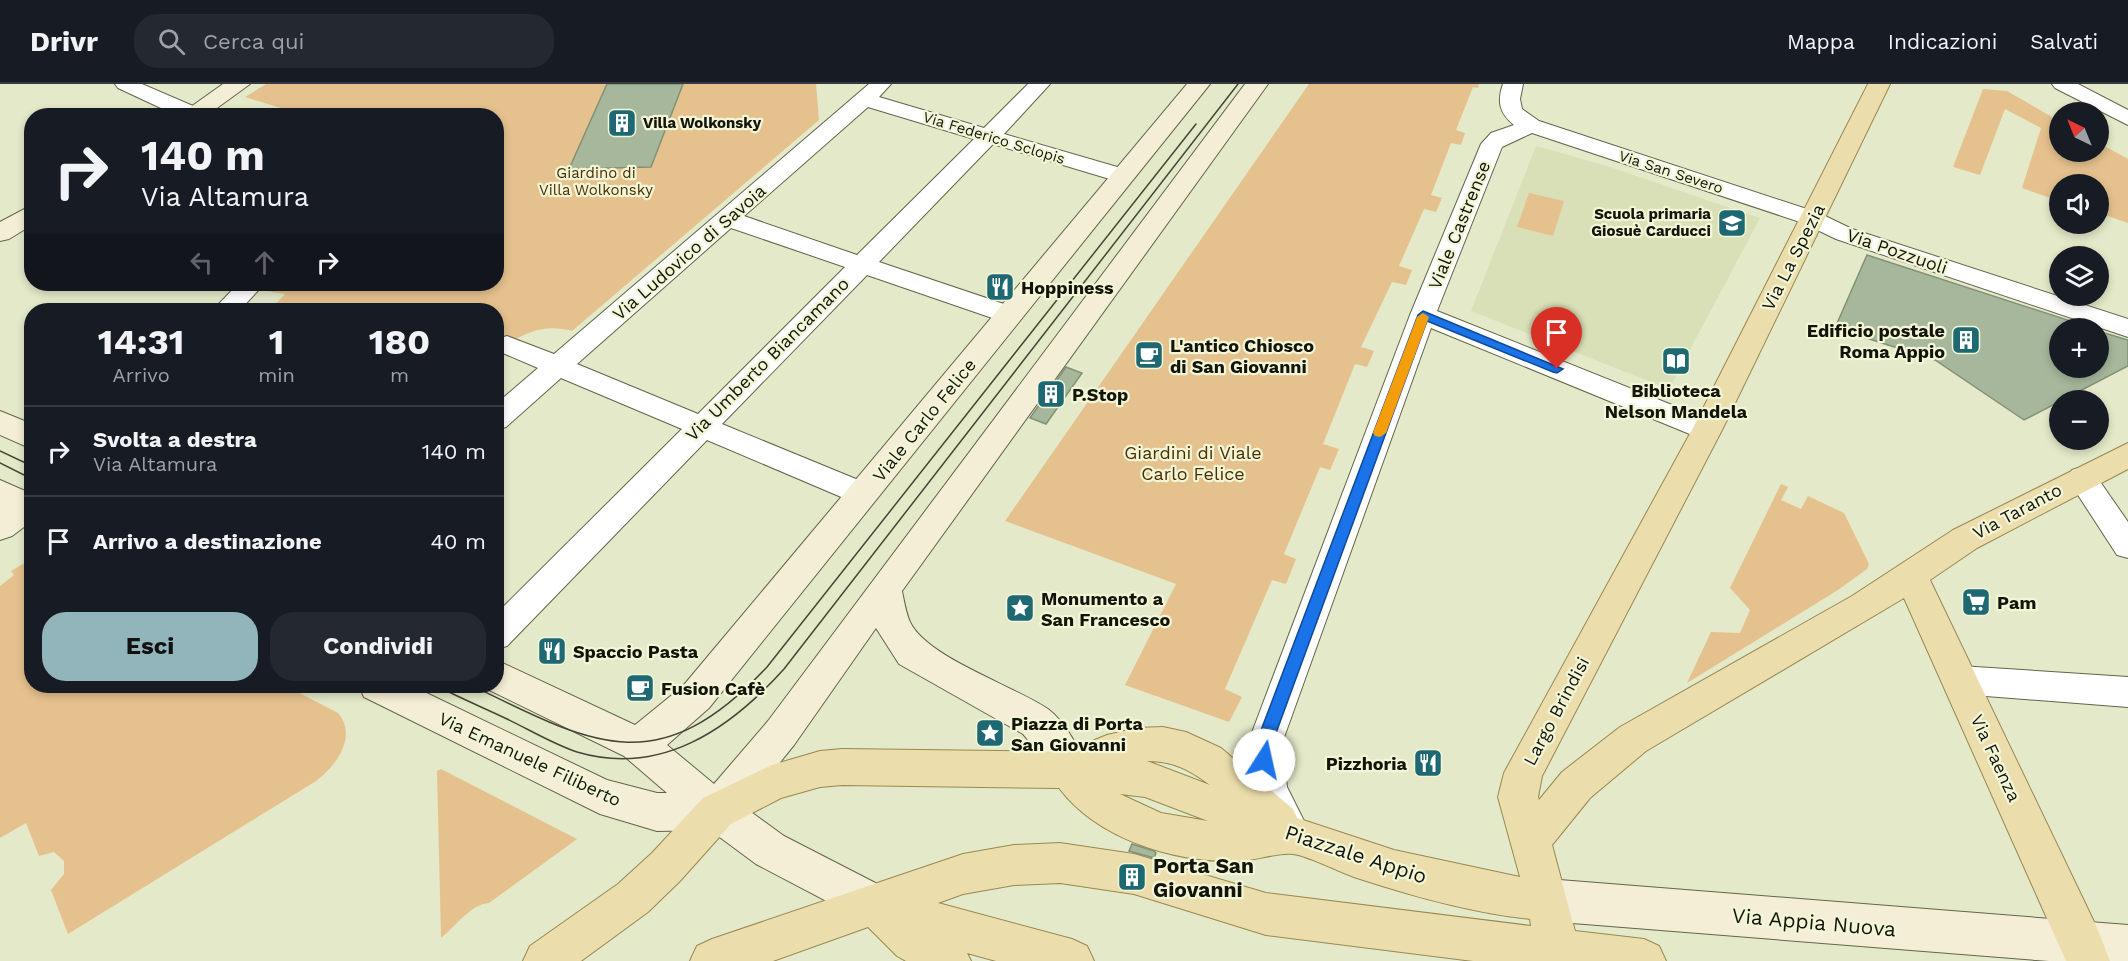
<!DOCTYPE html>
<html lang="it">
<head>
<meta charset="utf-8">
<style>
	:root { --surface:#171b24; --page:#242831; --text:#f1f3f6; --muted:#9ea1a6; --line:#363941; --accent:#92b4bb }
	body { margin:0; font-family:"Work Sans",sans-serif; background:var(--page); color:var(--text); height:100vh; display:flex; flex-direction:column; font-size:22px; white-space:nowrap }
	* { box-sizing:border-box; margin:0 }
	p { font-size:20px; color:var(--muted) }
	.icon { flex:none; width:33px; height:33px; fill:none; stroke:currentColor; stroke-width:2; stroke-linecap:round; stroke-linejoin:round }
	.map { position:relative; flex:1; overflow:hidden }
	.side { position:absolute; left:24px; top:219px; width:480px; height:390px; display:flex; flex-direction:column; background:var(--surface); border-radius:24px; box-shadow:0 3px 9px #0003 }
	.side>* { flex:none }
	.top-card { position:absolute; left:24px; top:24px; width:480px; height:183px; border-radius:24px; box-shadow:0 3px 9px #0003; background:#171b24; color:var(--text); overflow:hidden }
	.needle { width:39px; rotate:317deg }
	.controls { position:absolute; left:2049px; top:18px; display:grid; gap:12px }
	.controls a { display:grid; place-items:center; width:60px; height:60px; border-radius:50%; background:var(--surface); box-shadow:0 3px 9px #0003; font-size:30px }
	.pin { position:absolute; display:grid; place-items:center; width:51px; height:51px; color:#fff; margin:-62px -26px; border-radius:50% 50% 50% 0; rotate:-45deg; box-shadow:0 0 6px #0007 }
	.pin .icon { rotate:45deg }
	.me { position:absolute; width:66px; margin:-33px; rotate:10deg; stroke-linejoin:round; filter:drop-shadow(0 0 4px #0008) }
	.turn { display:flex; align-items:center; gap:21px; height:126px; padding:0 18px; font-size:27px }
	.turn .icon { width:78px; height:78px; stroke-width:2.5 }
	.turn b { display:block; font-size:42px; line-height:51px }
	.lanes { display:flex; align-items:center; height:57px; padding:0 18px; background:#0003; justify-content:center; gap:30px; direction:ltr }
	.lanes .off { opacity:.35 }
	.eta { display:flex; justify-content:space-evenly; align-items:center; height:102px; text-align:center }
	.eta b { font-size:36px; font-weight:700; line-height:42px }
	.button { display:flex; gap:12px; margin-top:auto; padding:12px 18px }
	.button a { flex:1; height:69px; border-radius:24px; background:var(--accent); color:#111; font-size:24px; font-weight:700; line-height:69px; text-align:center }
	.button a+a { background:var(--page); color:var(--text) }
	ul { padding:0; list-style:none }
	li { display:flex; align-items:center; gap:18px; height:90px; padding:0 18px; border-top:2px solid var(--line) }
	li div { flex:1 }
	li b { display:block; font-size:22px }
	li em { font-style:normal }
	header { display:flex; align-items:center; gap:36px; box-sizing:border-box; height:84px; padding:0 30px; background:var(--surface); border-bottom:2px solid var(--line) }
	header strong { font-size:28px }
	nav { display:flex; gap:33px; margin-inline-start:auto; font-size:21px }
	.search { width:420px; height:54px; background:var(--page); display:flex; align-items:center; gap:15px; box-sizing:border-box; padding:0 21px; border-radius:24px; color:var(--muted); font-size:22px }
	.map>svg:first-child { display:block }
	.built { fill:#d9dfb7 }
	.green { fill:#e5c18e }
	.building { fill:#a6b79c; stroke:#829277; stroke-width:1.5 }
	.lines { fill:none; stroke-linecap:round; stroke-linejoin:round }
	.street-casing { stroke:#626549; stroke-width:2 }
	.secondary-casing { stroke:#626549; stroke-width:2 }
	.primary-casing { stroke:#978950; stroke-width:2 }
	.street { fill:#fff; fill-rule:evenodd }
	.secondary { fill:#f5eed6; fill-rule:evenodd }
	.primary { fill:#ebddac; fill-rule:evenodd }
	.tram { stroke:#444636; stroke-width:1.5 }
	.route { fill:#1a73e8; stroke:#114b97; stroke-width:1.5 }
	.slow { fill:#f59e0b }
	.labels { text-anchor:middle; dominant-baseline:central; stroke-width:4.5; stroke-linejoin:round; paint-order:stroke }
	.far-poi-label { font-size:15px; font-weight:bold; fill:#14150a; stroke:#f2f6d6; text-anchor:start }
	.far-street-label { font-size:15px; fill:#14150a; stroke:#f2f6d6 }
	.far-park-label { font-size:15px; fill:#492e00; stroke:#f2f6d6 }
	.street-label { font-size:18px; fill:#14150a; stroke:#f2f6d6 }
	.poi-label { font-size:18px; font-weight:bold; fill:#14150a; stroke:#f2f6d6; text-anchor:start }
	.park-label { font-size:18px; fill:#492e00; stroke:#f2f6d6 }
	.near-street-label { font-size:21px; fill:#14150a; stroke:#f2f6d6 }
	.near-poi-label { font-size:21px; font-weight:bold; fill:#14150a; stroke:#f2f6d6; text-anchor:start }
</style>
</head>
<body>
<header>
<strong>Drivr</strong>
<div class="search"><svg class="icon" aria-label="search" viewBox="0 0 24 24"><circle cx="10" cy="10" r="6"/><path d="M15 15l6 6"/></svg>Cerca qui</div>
<nav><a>Mappa</a><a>Indicazioni</a><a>Salvati</a></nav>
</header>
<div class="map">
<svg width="2128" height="877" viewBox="0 0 2128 877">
	<rect width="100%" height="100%" fill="#e4e9c9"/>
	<!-- built -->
	<path class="built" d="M1536,62l71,20 153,52 -91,171 -198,-78z"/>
	<!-- green -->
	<g class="green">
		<path d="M266,0h550l3,36 -247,211c-30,-8 -53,3 -75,23l-1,-44h-169l-16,-2 -3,2h-38l15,-16 -19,-3 8,-7h222v-168l-193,-1 -58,-18z"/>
		<path d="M1309,0h170l-1,4 -5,-1 -17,43 9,3 -4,12 -10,-2 -20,52 11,3 -6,14 -12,-3 -25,57 13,4 -6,15 -14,-3 -31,65 13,4 -7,16 -12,-3 -32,80 16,5 -9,21 -10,-3 -36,87 12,5 -10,25 -14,-4 -47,109 17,8 -13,25 -104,-37 51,-101 -171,-63z"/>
		<path d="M1983,5l24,2 52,30 1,31h38l1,-9 29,16v64l-29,-10 -1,-29h-38l-1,17 -37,-13 19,-60 -36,-19 -25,66 -27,-8z"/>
		<path d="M1529,109l35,8 -11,35 -36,-9z"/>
		<path d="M1781,400l7,3 -7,13 20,9 7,-13 36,17 25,51 -2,5 -29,21 -151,93 24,-51 29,1 10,-23 -20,-22z"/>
		<path d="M31,475l1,127h254l52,27c20,23 -2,53 -22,68l-248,153 -17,-44 13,-16v-13l-10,-9 -15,4 -13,-33 -26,15v-252l14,-11 -3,-4z"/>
		<path d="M441,685l136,70 -88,64c-18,1 -34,24 -48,35l-4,-167z"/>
	</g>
	<!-- building -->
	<g class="building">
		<path d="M607,0h76l-32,83 -82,2z"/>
		<path d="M1867,171l225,73h-32v40h38v-37l30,9v26l-104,54 -89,-60 -100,-32z"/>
		<path d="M1066,283l16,6 -36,51 -16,-6z"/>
		<path d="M1132,760l22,7 2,2 -2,5 -25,-7z"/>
	</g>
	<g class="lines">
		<!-- street casing -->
		<g class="street-casing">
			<g id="street">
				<path d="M115,0h27l58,25 3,5 -25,2 -60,-28z"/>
				<path d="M869,0h22l-12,13 105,31 44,-44h22l-46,50 127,37 3,5 -3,5 -8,2 -130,-39 -114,118 140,47 4,6 -4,6 -9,3 -9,-3 -134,-46 -145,149 151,62 5,8 -5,8 -10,3 -10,-3 -146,-62 -200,206 -11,3v-35l186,-185 -121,-51 -55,49 -10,3v-26l42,-36 -40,-17v-12l9,-3 47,18zM868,23l106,32 -117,116 -113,-39zM731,144l114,39 -147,147 -121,-50z"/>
				<path d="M1503,0h20l-3,15 2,10 17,12 280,92 33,16 276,90v18l-292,-98 -33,-16 -271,-90 -30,14 -65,164 280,112 4,7 -4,7 -10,3 -10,-3 -266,-109 -149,415 5,44 20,40 -5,12 -13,5 -13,-5c-19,-29 -30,-61 -28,-96l162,-428 71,-171 10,-11 23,-8c-15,-12 -17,-24 -11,-41z"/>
				<path d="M2052,0h26l50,26v15l-73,-37z"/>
				<path d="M238,200h26l-24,26h-27z"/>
				<path d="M2082,383l10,3 36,52v36l-11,-3 -50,-77 5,-8z"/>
				<path d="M1960,582l168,11v30l-168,-13 -12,-4 -5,-10 5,-10z"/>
			</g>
		</g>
		<!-- secondary casing -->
		<g class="secondary-casing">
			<g id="secondary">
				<path d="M223,0h27l-44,32h-28z"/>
				<path d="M1187,0h23l-501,624 -42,37 47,39 54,-63 477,-637h23l-366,507c2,10 4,22 8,31 16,35 104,64 138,87 19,14 31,41 40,61l-5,12 -14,6 -14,-6 -15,-28 -17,-20 -124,-70 -23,-36 -82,117 -50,62 40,29 107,55 6,15 -6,15 -15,6 -120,-63 -46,-34 -53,1 -57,-17 -236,-117 -5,-11h53l195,94 50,13h10l-43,-37 -141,-69 13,-1v-26l139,65 48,-39z"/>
				<path d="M32,121v20l-23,14 -9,2v-19z"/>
				<path d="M0,327l32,13v25l-32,-14z"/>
				<path d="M0,396l32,14v27l-20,15 -12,4z"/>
				<path d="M1547,795l581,46v36h-79l-502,-40 -15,-6 -6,-15 6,-15z"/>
			</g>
		</g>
		<!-- primary casing -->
		<g class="primary-casing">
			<path id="primary" d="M1868,0h22l-168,346 -180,346 -4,21 1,3 23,-28 58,-45 232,-131 101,-66 175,-87v26l-151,79 -47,32 167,348 13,33h-44l-162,-363 -258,153 -56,47 -38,47 23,86 69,8 15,7 7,15h-193l-207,-26 -132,-41 -74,-11 -46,2 -51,9 -25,9 134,36 15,7 7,15h-98l-29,-8 4,8h-65l-9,-5 -29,-29 -95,34h-83l7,-15 15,-7 251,-85 51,-9 46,-2 74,11 132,39 265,33 -1,-7c-58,-6 -118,-23 -173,-41 -18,-6 -48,-22 -64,-24 -15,-2 -38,7 -54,7 -63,2 -141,-21 -180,-73l-217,-3 -22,2 -39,11 -50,26 -51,57 -32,31 -67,49h-58l7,-15 88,-62 34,-31 51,-55 69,-33 48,-14 22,-2 223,3 42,-17 30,-7 26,-1 23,5 35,16 72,61 4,9 97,32 126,27 -22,-80 6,-24 188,-343zM1147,677c26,0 43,9 63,24zM1120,710l25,3 63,24 -47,-8z"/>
		</g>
		<!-- street -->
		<use href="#street" class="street"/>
		<!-- secondary -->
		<use href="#secondary" class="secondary"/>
		<!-- primary -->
		<use href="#primary" class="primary"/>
		<!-- tram -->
		<g class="tram">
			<path d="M0,367l32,15"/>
			<path d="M0,379l32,16"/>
			<path d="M437,602c23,12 47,22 70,33 23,11 46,25 70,33 84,25 153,-23 207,-83l454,-585"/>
			<path d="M473,602c123,61 187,95 294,-19l429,-543"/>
		</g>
	</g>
	<!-- route -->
	<path class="route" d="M1423,227l140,58 -6,4 -4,-1 -126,-51 -151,412 -7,32 -5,2 -6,-2 -2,-5 4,-27 158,-418z"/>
	<!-- slow -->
	<path class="slow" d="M1423,229l6,4 -43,116 -6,4 -5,-1 -2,-3 44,-116z"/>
	<!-- icons -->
	<defs>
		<g id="building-square" transform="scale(1.5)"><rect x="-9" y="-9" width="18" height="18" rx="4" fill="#1e6873" stroke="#f2f6d6"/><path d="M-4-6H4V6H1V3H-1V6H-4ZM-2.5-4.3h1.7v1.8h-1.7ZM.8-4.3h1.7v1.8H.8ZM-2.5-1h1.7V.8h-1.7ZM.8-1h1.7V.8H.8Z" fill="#fff"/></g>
		<g id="school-square" transform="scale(1.5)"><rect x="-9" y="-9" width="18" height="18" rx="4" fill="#1e6873" stroke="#f2f6d6"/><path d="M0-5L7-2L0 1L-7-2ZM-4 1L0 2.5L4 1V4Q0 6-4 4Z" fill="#fff"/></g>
		<g id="restaurant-square" transform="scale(1.5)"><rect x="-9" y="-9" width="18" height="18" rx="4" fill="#1e6873" stroke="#f2f6d6"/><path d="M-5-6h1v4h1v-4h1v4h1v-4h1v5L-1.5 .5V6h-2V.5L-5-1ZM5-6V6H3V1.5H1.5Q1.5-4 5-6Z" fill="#fff"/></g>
		<g id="cafe-square" transform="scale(1.5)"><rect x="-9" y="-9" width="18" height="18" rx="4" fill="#1e6873" stroke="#f2f6d6"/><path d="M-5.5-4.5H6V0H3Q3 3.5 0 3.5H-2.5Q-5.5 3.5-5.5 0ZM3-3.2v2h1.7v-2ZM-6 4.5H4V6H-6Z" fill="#fff"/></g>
		<g id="library-square" transform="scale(1.5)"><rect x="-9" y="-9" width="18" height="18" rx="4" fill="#1e6873" stroke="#f2f6d6"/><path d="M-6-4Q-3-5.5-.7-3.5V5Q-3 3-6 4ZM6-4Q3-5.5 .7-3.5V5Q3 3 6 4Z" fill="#fff"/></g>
		<g id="supermarket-square" transform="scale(1.5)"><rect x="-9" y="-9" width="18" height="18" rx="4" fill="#1e6873" stroke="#f2f6d6"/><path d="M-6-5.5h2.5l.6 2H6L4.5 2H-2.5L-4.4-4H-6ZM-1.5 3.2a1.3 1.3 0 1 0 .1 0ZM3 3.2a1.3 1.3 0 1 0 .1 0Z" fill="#fff"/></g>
		<g id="sight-square" transform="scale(1.5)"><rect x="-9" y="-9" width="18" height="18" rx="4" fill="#1e6873" stroke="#f2f6d6"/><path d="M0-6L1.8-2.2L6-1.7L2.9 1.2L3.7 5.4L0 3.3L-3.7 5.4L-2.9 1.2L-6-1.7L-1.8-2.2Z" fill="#fff"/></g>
	</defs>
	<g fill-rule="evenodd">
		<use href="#building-square" x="622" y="39"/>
		<use href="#school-square" x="1732" y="139"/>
		<use href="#restaurant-square" x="1000" y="203"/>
		<use href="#building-square" x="1966" y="256"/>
		<use href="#cafe-square" x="1149" y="271"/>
		<use href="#library-square" x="1676" y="277"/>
		<use href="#building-square" x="1051" y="310"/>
		<use href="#supermarket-square" x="1976" y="518"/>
		<use href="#sight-square" x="1020" y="524"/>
		<use href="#restaurant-square" x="552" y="567"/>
		<use href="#cafe-square" x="640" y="604"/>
		<use href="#sight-square" x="990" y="649"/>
		<use href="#restaurant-square" x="1428" y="679"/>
		<use href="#building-square" x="1132" y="793"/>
	</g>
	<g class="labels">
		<!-- far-poi labels -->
		<g class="far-poi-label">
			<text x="643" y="39">Villa Wolkonsky</text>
			<text x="1711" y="130" text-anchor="end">Scuola primaria<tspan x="1711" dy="17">Giosuè Carducci</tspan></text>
		</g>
		<!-- far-street labels -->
		<g class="far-street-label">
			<text transform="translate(994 54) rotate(17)">Via Federico Sclopis</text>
			<text transform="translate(1671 88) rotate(18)">Via San Severo</text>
		</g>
		<!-- far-park labels -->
		<g class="far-park-label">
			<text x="596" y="89">Giardino di<tspan x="596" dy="17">Villa Wolkonsky</tspan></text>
		</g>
		<!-- street labels -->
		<g class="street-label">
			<text transform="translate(1459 141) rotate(-68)">Viale Castrense</text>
			<text transform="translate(1897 167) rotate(19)">Via Pozzuoli</text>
			<text transform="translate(689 168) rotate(-41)">Via Ludovico di Savoia</text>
			<text transform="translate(1793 173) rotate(-63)">Via La Spezia</text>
			<text transform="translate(767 275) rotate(-45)">Via Umberto Biancamano</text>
			<text transform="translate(924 336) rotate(-51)">Viale Carlo Felice</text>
			<text transform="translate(2017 427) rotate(-28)">Via Taranto</text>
			<text transform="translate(1556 627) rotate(-62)">Largo Brindisi</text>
			<text transform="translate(1996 674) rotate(65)">Via Faenza</text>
			<text transform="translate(530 675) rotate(25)">Via Emanuele Filiberto</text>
		</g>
		<!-- poi labels -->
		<g class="poi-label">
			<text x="1021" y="203">Hoppiness</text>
			<text x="1945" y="246" text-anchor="end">Edificio postale<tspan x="1945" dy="21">Roma Appio</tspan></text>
			<text x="1170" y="261">L'antico Chiosco<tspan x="1170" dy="21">di San Giovanni</tspan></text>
			<text x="1676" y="306" text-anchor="middle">Biblioteca<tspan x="1676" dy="21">Nelson Mandela</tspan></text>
			<text x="1072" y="310">P.Stop</text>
			<text x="1041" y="514">Monumento a<tspan x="1041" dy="21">San Francesco</tspan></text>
			<text x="1997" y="518">Pam</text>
			<text x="573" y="567">Spaccio Pasta</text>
			<text x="661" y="604">Fusion Cafè</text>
			<text x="1011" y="639">Piazza di Porta<tspan x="1011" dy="21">San Giovanni</tspan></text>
			<text x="1407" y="679" text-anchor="end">Pizzhoria</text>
		</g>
		<!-- park labels -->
		<g class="park-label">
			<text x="1193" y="368">Giardini di Viale<tspan x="1193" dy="21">Carlo Felice</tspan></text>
		</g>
		<!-- near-street labels -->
		<g class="near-street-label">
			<text transform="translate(1356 770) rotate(18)">Piazzale Appio</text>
			<text transform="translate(1814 838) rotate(5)">Via Appia Nuova</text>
		</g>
		<!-- near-poi labels -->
		<g class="near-poi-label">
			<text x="1153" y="781">Porta San<tspan x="1153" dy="24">Giovanni</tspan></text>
		</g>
	</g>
</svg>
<div class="controls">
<a><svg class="needle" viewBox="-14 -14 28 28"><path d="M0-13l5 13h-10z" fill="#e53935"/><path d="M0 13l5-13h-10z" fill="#9ea1a6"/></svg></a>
<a><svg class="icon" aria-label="sound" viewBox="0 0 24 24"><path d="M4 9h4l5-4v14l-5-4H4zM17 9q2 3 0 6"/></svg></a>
<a><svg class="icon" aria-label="layers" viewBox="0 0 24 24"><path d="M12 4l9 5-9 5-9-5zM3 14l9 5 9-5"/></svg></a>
<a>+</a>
<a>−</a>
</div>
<div class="pin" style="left:1557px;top:285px;background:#d93025"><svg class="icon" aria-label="arrive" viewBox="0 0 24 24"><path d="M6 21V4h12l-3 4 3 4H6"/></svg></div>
<svg class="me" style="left:1264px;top:676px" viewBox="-20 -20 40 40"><circle r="19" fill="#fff"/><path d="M0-13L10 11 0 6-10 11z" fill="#1a73e8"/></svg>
<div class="top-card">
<div class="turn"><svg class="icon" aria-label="right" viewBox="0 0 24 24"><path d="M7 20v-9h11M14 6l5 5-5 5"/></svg><div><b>140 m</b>Via Altamura</div></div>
<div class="lanes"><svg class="icon off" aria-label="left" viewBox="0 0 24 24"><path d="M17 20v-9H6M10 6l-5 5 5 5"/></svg><svg class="icon off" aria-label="ahead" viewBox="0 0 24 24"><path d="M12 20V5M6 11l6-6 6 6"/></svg><svg class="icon" aria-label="right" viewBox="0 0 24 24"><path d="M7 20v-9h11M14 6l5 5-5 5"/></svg></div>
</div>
<section class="side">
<div class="eta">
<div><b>14:31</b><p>Arrivo</p></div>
<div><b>1</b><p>min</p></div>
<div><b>180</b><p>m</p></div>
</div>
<ul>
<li><svg class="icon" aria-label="right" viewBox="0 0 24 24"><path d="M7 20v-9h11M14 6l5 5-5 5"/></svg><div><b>Svolta a destra</b><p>Via Altamura</p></div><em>140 m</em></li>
<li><svg class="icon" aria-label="arrive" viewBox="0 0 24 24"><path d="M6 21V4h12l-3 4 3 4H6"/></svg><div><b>Arrivo a destinazione</b></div><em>40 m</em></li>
</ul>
<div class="button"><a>Esci</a><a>Condividi</a></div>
</section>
</div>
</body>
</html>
